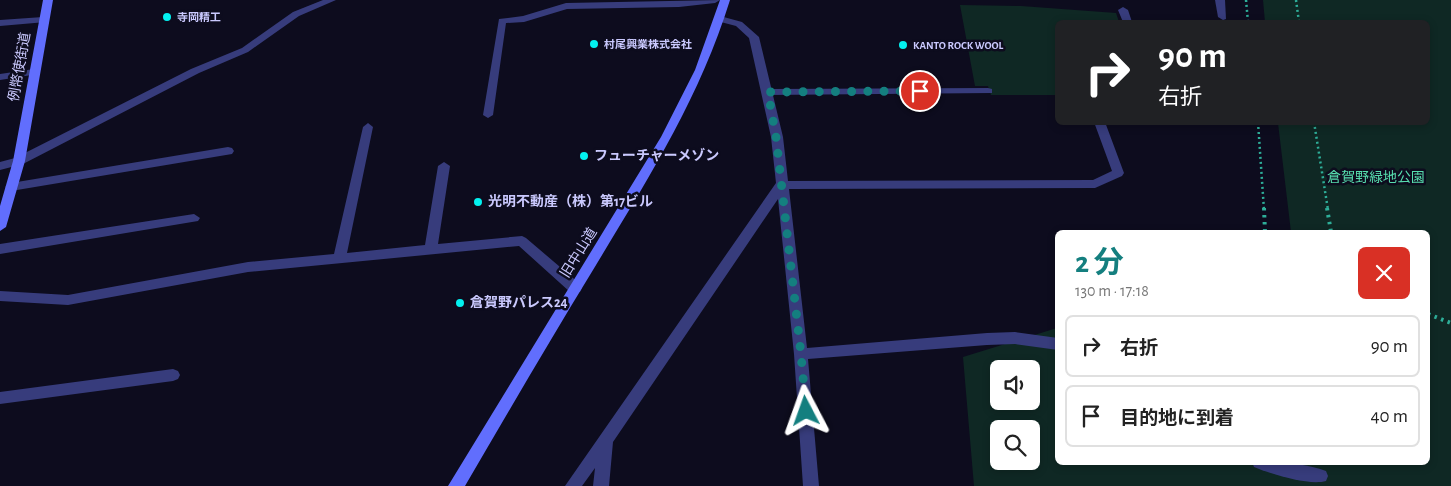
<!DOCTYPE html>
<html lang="ja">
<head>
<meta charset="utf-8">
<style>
	:root { --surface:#fff; --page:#f6f6f6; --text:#222; --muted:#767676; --line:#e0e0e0; --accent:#147f7f }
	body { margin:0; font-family:"Alegreya Sans","Noto Sans JP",sans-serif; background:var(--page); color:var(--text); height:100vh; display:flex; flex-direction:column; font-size:19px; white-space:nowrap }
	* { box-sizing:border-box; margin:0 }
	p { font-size:16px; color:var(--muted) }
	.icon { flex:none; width:28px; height:28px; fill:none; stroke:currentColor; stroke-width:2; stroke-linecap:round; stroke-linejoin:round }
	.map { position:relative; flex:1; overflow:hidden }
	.side { position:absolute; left:1055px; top:230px; width:375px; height:235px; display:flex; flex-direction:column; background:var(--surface); border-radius:8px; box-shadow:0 2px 8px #0003 }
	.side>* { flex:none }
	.hud { position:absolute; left:1055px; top:20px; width:375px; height:105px; border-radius:8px; box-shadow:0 2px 8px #0003; background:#202124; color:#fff; overflow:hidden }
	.tools { position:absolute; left:990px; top:360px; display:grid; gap:10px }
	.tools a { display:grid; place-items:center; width:50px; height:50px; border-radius:8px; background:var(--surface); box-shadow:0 2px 8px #0003; font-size:25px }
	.pin { position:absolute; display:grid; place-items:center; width:42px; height:42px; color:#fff; margin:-21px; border:2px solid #fff; border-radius:50%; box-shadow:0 1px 5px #0007 }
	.me { position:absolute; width:55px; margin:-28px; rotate:356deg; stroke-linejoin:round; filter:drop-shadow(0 0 4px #0008) }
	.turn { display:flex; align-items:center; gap:18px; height:105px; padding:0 20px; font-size:22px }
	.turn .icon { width:65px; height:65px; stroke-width:2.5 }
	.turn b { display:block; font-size:35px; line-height:42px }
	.round { display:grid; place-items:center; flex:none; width:52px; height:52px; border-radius:8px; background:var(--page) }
	.overview { display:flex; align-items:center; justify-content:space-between; height:85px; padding:0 20px }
	h1 { font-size:30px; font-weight:700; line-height:38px; color:var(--accent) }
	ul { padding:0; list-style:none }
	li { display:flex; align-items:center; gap:15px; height:62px; margin:0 10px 8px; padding:0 10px; border:2px solid var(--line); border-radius:8px }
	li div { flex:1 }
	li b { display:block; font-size:19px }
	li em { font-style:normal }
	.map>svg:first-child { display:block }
	.green { fill:#0f2824; fill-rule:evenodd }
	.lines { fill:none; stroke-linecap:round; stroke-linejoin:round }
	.path-far1 { stroke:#2eae99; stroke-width:2.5; stroke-dasharray:2 3; stroke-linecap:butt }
	.path { stroke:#2eae99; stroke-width:4; stroke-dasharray:2.5 4.5; stroke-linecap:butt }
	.service { fill:#373c7c; fill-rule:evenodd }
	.minor { fill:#373c7c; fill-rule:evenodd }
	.secondary { fill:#616efd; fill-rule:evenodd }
	.route { stroke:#147f7f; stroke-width:9; stroke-dasharray:0 16.2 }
	.poi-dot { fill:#03f1f0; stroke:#0d0c1e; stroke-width:2 }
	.labels { text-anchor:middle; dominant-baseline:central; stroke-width:5; stroke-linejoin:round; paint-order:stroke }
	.far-poi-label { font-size:11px; font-weight:bold; fill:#cac9fe; stroke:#0d0c1e; text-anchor:start }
	.street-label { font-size:14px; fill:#cac9fe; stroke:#0d0c1e }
	.poi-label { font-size:14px; font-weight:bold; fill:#cac9fe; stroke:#0d0c1e; text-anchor:start }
	.park-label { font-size:14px; fill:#57ddae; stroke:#0d0c1e }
</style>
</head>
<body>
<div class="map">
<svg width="1451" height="486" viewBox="0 0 1451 486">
	<rect width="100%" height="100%" fill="#0d0c1e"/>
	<!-- green -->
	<g class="green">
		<path d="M1263,0h188v486h-477l-11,-129 94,-29 1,134h370v-230h-137l-13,-109 150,-1v-100h-163zM999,369h32v32h-32zM999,429h32v32h-32z"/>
		<path d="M960,5l61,1 95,7 3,9h-61l-1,73h-66l-3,-9h-13z"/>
	</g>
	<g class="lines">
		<!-- path-far1 -->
		<g class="path-far1">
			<path d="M1246,0l2,22"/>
			<path d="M1296,0l3,22"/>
			<path d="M1258,122l6,88"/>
			<path d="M1314,122l14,88"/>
		</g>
		<!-- path -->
		<g class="path">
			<path d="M1264,208l1,24"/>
			<path d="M1327,208l4,24"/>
			<path d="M1428,314l23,9"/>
		</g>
		<!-- service -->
		<g class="service">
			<path d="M1215,0h10l1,19 -3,1 -5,-3z"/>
			<path d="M988,88l4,1v4l-224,2 -5,-3 5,-3z"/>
		</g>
		<!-- minor -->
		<g class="minor">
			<path d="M323,0h13l-37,16 -51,36 -49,21 -176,91 -23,6v-8l15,-4 176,-89 51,-21 51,-36z"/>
			<path d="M720,0l-5,3 -36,4 -112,2 -43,13 -18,1 -13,92 -5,3 -5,-3 16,-96 24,-3 43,-13z"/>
			<path d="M1123,7l5,3 4,12h-9l-5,-12z"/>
			<path d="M720,16l22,6 17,15 24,100 5,44 305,-1 19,-9 -18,-49h11l19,51 -2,3 -27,12 -306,1 18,159 180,-15 28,-1 43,6v12l-43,-6 -28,1 -179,14 11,127h-16l-9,-132 -16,-155 -165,243 -4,44h-16l2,-18 -13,18h-17l211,-303 -5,-46 -22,-99 -13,-12 -19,-5 -2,-2z"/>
			<path d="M43,17l5,3 -2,2 -46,4v-6z"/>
			<path d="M34,69l5,3 -1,2 -38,6v-6z"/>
			<path d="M368,123l5,4 -26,126 78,-8 13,-79 6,-4 6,4 -12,78 84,-8 4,2 54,46 2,4 -2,4h-10l-51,-46 -271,26 -180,33 -68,-4v-10l68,4 180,-33 86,-8 29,-127z"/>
			<path d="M228,147l4,1 2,3 -2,3 -221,37 -6,-4 6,-4z"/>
			<path d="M194,214l6,4 -2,3 -198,33v-10z"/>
			<path d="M173,369l5,2 2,4 -2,4 -5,2 -173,23v-12z"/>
			<path d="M1252,462c24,0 51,0 74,9l2,5 -2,5c-17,5 -55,-7 -72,-14z"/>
		</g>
		<!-- secondary -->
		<g class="secondary">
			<path d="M43,0h10l-28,161 -19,66 -6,4v-25l13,-45z"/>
			<path d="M720,0h10c-31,100 -84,182 -137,270 -44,72 -86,144 -128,216h-17l213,-349 34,-67z"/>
		</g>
	</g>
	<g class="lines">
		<!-- route -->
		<path class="route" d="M806,411l-5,-57 -25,-217 -8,-45 152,-1"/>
	</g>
	<!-- markers -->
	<g class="poi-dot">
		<circle cx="167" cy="17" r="5"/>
		<circle cx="594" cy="44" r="5"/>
		<circle cx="903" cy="45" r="5"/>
		<circle cx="584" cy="156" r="5"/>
		<circle cx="478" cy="202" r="5"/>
		<circle cx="460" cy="303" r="5"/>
	</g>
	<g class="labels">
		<!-- far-poi labels -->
		<g class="far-poi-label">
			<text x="177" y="17">寺岡精工</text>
			<text x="604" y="44">村尾興業株式会社</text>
			<text x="913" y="45">KANTO ROCK WOOL</text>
		</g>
		<!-- street labels -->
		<g class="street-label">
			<text transform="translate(20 67) rotate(-80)">例幣使街道</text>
			<text transform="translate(579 253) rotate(-58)">旧中山道</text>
		</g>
		<!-- poi labels -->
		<g class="poi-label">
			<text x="594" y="156">フューチャーメゾン</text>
			<text x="488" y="202">光明不動産（株）第17ビル</text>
			<text x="470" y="303">倉賀野パレス24</text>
		</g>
		<!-- park labels -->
		<g class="park-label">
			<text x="1376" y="178">倉賀野緑地公園</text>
		</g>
	</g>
</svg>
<div class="tools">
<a><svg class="icon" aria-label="sound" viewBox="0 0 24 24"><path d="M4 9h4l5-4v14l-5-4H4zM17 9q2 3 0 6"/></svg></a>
<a><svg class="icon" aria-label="search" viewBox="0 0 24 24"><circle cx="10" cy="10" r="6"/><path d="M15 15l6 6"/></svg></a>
</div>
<div class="pin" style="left:920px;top:91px;background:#d93025"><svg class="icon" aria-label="arrive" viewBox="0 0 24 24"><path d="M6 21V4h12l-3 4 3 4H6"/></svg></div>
<svg class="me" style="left:806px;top:411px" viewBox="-20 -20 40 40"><path d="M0-17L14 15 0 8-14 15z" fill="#147f7f" stroke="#fff" stroke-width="4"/></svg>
<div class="hud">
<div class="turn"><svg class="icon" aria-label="right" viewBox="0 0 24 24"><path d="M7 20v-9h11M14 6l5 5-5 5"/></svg><div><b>90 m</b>右折</div></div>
</div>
<section class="side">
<div class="overview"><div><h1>2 分</h1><p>130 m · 17:18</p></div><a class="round" style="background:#d93025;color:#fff"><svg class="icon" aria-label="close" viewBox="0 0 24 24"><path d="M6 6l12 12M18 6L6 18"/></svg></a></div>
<ul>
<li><svg class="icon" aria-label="right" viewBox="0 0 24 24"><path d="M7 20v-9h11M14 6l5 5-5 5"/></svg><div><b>右折</b></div><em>90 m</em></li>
<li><svg class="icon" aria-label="arrive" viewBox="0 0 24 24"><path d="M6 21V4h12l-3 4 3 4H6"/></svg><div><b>目的地に到着</b></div><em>40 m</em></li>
</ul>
</section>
</div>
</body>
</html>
